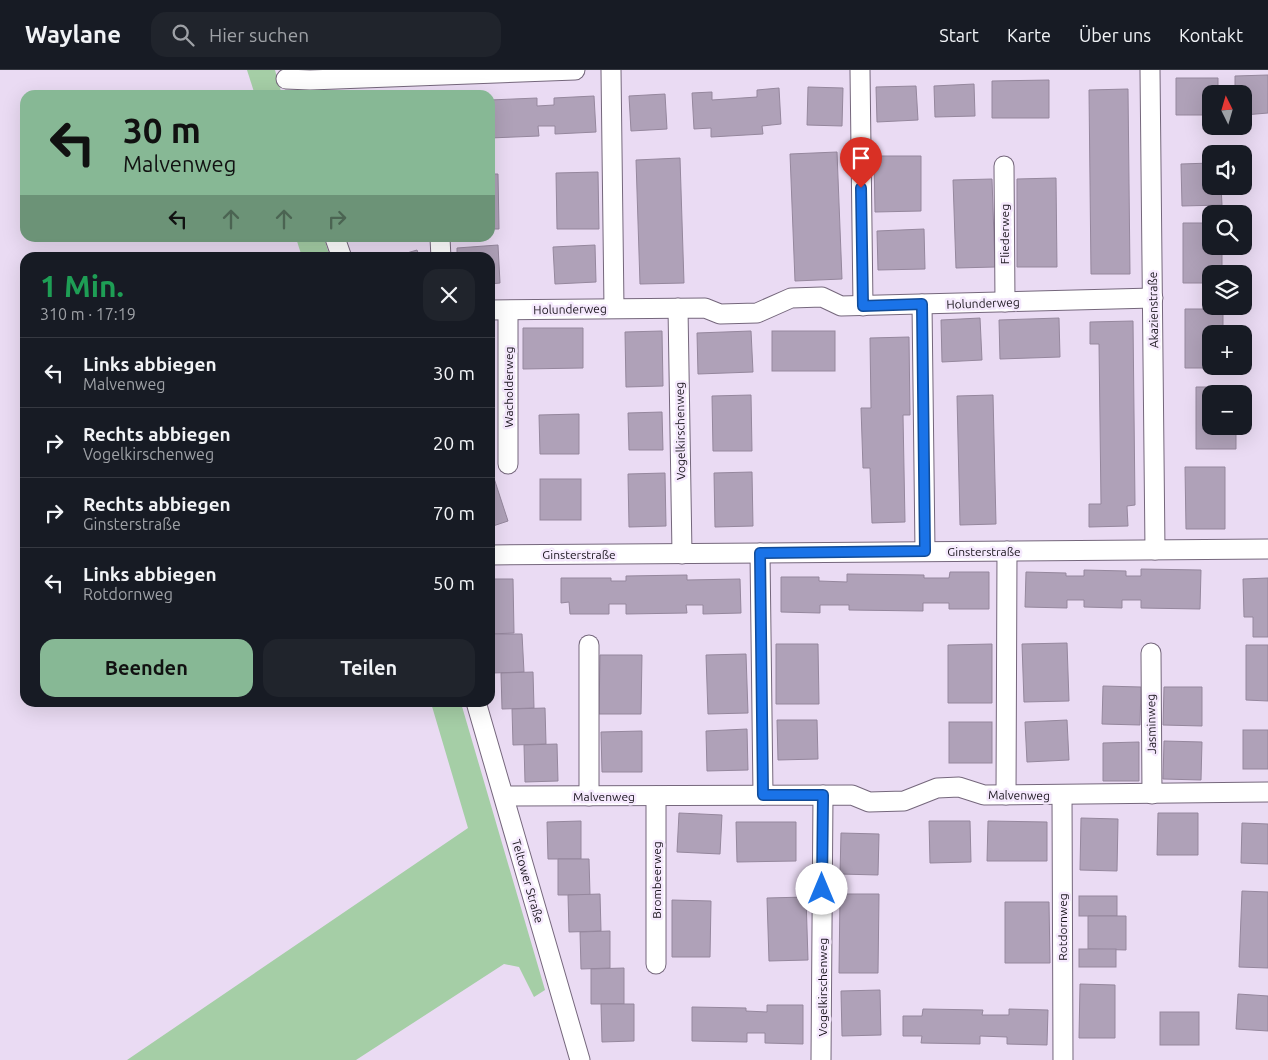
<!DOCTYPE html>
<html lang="de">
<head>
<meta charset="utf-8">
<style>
	:root { --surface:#171b24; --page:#20242c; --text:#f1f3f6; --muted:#9ea1a6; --line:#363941; --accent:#87b895 }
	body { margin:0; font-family:Ubuntu,sans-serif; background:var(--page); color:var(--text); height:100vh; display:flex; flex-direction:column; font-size:19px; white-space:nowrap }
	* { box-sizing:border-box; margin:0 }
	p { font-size:16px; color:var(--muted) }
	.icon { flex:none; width:28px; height:28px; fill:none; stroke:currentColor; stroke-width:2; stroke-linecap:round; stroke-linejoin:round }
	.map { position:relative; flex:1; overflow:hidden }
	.panel { position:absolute; left:20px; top:182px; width:475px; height:455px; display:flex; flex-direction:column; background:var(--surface); border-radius:15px; box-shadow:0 5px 20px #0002 }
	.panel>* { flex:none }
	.hud { position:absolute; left:20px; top:20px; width:475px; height:152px; border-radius:15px; box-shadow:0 5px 20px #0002; background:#87b895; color:#111; overflow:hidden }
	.needle { width:32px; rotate:355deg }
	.buttons { position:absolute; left:1202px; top:15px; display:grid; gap:10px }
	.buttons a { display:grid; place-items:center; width:50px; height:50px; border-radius:10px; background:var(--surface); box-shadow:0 5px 20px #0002; font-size:25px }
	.pin { position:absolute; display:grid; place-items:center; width:42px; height:42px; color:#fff; margin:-51px -21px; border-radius:50% 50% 50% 0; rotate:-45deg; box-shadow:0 0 5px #0007 }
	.pin .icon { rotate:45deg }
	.me { position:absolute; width:55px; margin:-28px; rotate:0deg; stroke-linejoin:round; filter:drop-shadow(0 0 4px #0008) }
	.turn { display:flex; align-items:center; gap:18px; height:105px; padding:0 20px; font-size:22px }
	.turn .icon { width:65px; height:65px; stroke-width:2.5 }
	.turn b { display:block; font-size:35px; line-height:42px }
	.lanes { display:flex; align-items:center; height:48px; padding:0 20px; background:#0003; justify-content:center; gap:25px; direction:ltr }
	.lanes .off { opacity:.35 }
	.round { display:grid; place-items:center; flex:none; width:52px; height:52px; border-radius:15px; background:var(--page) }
	.summary { display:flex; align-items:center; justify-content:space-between; height:85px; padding:0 20px }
	h1 { font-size:30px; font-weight:700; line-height:38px; color:#1e9e55 }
	.action { display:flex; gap:10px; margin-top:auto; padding:10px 20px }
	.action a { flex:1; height:58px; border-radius:15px; background:var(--accent); color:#111; font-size:20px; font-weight:700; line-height:58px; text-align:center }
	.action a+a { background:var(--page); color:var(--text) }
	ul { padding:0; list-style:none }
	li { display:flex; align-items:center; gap:15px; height:70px; padding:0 20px; border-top:1px solid var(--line) }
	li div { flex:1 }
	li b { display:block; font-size:19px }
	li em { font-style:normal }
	header { display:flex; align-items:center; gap:30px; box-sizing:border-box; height:70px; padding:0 25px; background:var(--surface); border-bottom:1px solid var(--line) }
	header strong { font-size:24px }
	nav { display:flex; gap:28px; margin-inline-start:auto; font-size:18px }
	.search { width:350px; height:45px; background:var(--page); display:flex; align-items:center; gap:12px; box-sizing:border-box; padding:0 18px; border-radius:15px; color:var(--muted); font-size:19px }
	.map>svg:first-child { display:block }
	.green { fill:#a5cea6 }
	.building { fill:#afa1b8; stroke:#95879d }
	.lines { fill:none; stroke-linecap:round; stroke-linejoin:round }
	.minor-casing { stroke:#75677c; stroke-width:21 }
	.minor { stroke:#fff; stroke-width:19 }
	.route-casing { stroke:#114b97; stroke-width:12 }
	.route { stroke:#1a73e8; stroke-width:9 }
	.labels { text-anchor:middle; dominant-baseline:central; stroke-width:5; stroke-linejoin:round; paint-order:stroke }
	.street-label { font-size:12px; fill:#1a151d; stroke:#f5e9fd }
</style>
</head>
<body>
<header>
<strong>Waylane</strong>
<div class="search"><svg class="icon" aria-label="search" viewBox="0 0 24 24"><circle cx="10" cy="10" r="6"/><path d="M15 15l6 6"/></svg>Hier suchen</div>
<nav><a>Start</a><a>Karte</a><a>Über uns</a><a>Kontakt</a></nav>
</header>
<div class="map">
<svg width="1268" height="990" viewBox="0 0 1268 990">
	<rect width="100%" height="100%" fill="#eadbf3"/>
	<!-- green -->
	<g class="green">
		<path d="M247,0h28l7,25h-27z"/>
		<path d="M296,168h28l6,19h-28z"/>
		<path d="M431,633h30l84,287 -11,7 -15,-30 -15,-3 -148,96h-229l341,-232z"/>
	</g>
	<!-- building -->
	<g class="building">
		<path d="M1268,5v38l-24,2v-21h-9v-18z"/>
		<path d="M1176,8h42v16h-7v21h-35z"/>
		<path d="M1049,10v38h-57v-37z"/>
		<path d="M974,14l1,32 -40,1 -1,-31z"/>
		<path d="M916,16l2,34 -41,2 -1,-35z"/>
		<path d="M808,17l35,1 -1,38 -35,-1z"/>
		<path d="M779,18l2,36 -19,2 1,8 -52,3v-9l-17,1 -2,-36 20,-1v8l45,-3v-7z"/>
		<path d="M1128,19l2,185h-39l-2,-184z"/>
		<path d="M665,24l2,35 -36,2 -2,-35z"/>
		<path d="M594,26l2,36 -41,2v-8h-17l1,10 -49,2v-38l47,-2v8l17,-1v-7z"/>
		<path d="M837,82l5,127 -47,2 -5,-127z"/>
		<path d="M874,86h47v55l-46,1z"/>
		<path d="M680,88l4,125 -44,1 -4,-124z"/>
		<path d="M1211,93v23h10l1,19 -40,1 -1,-42z"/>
		<path d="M598,102l1,57h-42l-1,-56z"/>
		<path d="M490,104h8l1,55h-9z"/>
		<path d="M1056,108l1,89h-40v-88z"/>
		<path d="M992,109l3,88 -39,1 -3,-88z"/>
		<path d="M1183,153h28v23h11v28h-11v9h-28z"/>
		<path d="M924,159l1,40 -47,1 -1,-39z"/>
		<path d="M498,175l2,38 -10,1v-26h-33v-10z"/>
		<path d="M595,175l1,37 -41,2 -2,-37z"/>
		<path d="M417,180l3,8h-30z"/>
		<path d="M1185,239h38v25h-12v32h11v2h-37z"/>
		<path d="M980,248l2,42 -40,2 -1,-42z"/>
		<path d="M1059,248l1,39 -60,2 -1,-39z"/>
		<path d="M1133,251l2,184 -8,1 1,20 -39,1v-23h12l-2,-160h-9v-22z"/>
		<path d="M523,258h60v40l-60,1z"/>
		<path d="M662,261l1,55 -37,1 -1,-55z"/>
		<path d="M751,261l2,41 -55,2 -1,-41z"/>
		<rect x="772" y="261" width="63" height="40"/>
		<path d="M909,267l1,78h-7l2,107 -33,1 -2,-55h-7l-2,-60h10l-1,-70z"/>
		<path d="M1196,317h40v7h-25v32h25v23h-40z"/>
		<path d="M751,325l1,56h-39l-1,-55z"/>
		<path d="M993,325l3,129 -36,1 -3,-129z"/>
		<path d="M662,342l1,38h-34l-1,-37z"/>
		<path d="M579,344v40h-39l-1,-39z"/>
		<path d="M490,396l18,55 -18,6z"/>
		<path d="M1185,397h40v62h-39z"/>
		<path d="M752,402l1,54 -38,1 -1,-54z"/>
		<path d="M665,403l1,53 -37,1 -1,-53z"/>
		<rect x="540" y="409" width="41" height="41"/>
		<path d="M1141,499l60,1 -1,39 -59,-1v-8h-19v8l-38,-1v-7h-17v8l-42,-1 1,-35 40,1v3h18v-6l42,1v5h15z"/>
		<path d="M950,502h39v37h-40v-6h-26v8l-74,-1v-5h-29v8l-39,-1v-35h38v4l28,1v-8l77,1v3h25z"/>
		<path d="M687,505v5l53,-1 1,34 -38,1v-9h-17l1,8 -61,1v-10h-17v10h-39l-1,-12 -8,1v-25h50v3h15v-5z"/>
		<path d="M1268,508v59h-15v-20h-9l-1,-38z"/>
		<path d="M490,509h23l1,54 -24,1z"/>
		<path d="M491,564h31l2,38 -32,1z"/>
		<path d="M1067,573l2,58 -45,1 -2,-58z"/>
		<path d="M776,574h42l1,60h-43z"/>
		<path d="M992,574v59h-44v-58z"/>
		<path d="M1246,575h22v56l-22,-1z"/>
		<path d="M746,584l2,59 -40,1 -2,-59z"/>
		<path d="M600,585h42l-1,59h-42z"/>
		<path d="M533,602l1,36 -32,1 -1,-36z"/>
		<path d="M1103,616l38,1 -1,38 -38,-1z"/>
		<path d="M1164,617h38v39l-39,-1z"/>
		<path d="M545,638l1,36 -33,1 -1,-36z"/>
		<path d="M777,650h40l1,39 -40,1z"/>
		<path d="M1067,650l2,40 -42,2 -2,-40z"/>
		<rect x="949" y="652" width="43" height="41"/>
		<path d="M747,659l1,41 -41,1 -1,-40z"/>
		<rect x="1243" y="660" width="25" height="39"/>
		<path d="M642,661v41h-40l-1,-40z"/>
		<path d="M1164,671l38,1 -1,38 -38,-1z"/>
		<path d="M1139,672v39h-36v-38z"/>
		<path d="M557,674l1,37 -33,1 -1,-37z"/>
		<path d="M679,743l43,2 -2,39 -43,-2z"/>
		<path d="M1158,743h40v42h-41z"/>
		<path d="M1081,748l37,1 -1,52 -37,-1z"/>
		<path d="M581,751v38h-33l-1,-37z"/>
		<path d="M929,751h41l1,41 -41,1z"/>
		<path d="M988,751l59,1v39h-60z"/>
		<path d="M736,752h60v39l-59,1z"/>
		<path d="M1242,753l26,1v40l-27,-1z"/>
		<path d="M841,763l38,1 -1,41 -38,-1z"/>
		<path d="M558,789h31l1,36h-32z"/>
		<path d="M1242,821l26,1v76l-29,-1z"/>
		<path d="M600,824l1,37 -32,1 -1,-37z"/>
		<path d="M840,824h39l-1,79h-39z"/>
		<rect x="1079" y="826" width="38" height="20"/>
		<path d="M806,827l2,63 -39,1 -2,-63z"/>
		<path d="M672,830l39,1 -1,56h-38z"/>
		<path d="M1005,832h44l1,61h-45z"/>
		<path d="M1088,846h38v34l-38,-1z"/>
		<path d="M610,861v37l-29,1 -1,-37z"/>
		<rect x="1079" y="879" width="37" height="18"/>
		<path d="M624,898v36h-33v-35z"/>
		<path d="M1080,914l35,1v53h-36z"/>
		<path d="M880,920l1,45 -39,1 -1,-45z"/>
		<path d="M1238,924l30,2v35l-32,-2z"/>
		<path d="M601,934h33v37l-32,1z"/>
		<path d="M767,935h36v39l-38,-1v-10h-18v9l-55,-1v-34l54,1v3l21,1z"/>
		<path d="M923,939l60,1 -1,5h27v-6l39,1 -1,35 -40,-1v-7l-27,-1v8l-59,-1 1,-7h-19v-20h19z"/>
		<rect x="1160" y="942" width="39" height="33"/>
	</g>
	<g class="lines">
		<!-- minor casing -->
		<g class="minor-casing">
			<g id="minor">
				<path d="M611,0l3,238"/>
				<path d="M860,0l3,236"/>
				<path d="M1150,0l5,480"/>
				<path d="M286,9l24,1 265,-10"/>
				<path d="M1004,96l1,136"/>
				<path d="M335,168l7,20"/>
				<path d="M440,168l1,20"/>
				<path d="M922,234l3,247"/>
				<path d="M678,238l4,246"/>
				<path d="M490,240l215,-2 15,6 37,-1 34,-15 31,-1 19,9 312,-8"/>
				<path d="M508,241v153"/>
				<path d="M760,483l3,242"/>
				<path d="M490,485l778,-6"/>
				<path d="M589,575v151"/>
				<path d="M1151,583l1,141"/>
				<path d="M476,632l104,358"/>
				<path d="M1006,725l1,-244"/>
				<path d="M1062,725l1,265"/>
				<path d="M504,726l348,-1 17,7 35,-1 33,-13 22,-1 25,8 284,-3"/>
				<path d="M656,726v168"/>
				<path d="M821,990l2,-265"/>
			</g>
		</g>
		<!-- minor -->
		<use href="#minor" class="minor"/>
	</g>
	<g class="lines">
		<!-- route casing -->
		<g class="route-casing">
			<path id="route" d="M822,819l1,-94h-60l-3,-242 165,-2 -3,-247 -59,2 -2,-118"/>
		</g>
		<!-- route -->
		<use href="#route" class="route"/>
	</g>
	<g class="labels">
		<!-- street labels -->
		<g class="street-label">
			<text transform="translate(1004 164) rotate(-90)">Fliederweg</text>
			<text transform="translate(983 233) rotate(-2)">Holunderweg</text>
			<text transform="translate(570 239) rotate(-1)">Holunderweg</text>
			<text transform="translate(1153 240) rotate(-91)">Akazienstraße</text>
			<text transform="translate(508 317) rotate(-90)">Wacholderweg</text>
			<text transform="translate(680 361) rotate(-91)">Vogelkirschenweg</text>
			<text x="984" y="481">Ginsterstraße</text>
			<text x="579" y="484">Ginsterstraße</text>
			<text transform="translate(1151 654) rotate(-91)">Jasminweg</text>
			<text transform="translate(1019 725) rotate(1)">Malvenweg</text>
			<text x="604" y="726">Malvenweg</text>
			<text transform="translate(656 810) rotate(-90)">Brombeerweg</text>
			<text transform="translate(528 811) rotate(74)">Teltower Straße</text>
			<text transform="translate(1062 857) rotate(-90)">Rotdornweg</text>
			<text transform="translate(822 917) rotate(-90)">Vogelkirschenweg</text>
		</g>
	</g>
</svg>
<div class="buttons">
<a><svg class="needle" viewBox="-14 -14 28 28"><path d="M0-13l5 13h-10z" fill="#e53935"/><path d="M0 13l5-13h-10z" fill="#9ea1a6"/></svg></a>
<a><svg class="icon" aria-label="sound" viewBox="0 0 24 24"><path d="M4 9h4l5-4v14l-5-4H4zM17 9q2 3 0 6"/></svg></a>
<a><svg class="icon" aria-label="search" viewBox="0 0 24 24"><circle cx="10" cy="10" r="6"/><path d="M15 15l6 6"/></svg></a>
<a><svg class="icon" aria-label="layers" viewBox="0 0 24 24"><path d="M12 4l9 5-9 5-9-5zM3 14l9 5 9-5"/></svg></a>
<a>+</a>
<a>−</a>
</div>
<div class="pin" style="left:861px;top:118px;background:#d93025"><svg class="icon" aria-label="arrive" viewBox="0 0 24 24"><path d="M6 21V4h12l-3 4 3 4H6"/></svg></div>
<svg class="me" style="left:822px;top:819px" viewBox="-20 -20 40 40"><circle r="19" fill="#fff"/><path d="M0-13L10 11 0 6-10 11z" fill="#1a73e8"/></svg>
<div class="hud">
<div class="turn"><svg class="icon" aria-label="left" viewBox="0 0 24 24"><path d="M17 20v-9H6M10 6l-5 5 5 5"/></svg><div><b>30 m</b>Malvenweg</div></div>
<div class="lanes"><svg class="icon" aria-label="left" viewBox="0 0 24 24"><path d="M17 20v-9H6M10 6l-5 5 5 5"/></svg><svg class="icon off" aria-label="ahead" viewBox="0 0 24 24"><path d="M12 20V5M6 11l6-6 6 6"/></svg><svg class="icon off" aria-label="ahead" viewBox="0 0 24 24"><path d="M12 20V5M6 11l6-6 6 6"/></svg><svg class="icon off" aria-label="right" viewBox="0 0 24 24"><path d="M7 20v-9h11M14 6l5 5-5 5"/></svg></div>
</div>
<section class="panel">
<div class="summary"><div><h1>1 Min.</h1><p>310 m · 17:19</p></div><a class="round"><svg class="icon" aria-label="close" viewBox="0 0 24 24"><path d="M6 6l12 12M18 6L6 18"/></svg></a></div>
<ul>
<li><svg class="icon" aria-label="left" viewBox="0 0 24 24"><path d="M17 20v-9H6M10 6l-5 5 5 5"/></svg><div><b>Links abbiegen</b><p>Malvenweg</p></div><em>30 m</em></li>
<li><svg class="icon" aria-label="right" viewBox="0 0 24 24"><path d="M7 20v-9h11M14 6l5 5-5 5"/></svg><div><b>Rechts abbiegen</b><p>Vogelkirschenweg</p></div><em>20 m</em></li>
<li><svg class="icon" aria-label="right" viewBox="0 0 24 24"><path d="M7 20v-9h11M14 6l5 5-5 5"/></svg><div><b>Rechts abbiegen</b><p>Ginsterstraße</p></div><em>70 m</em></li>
<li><svg class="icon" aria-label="left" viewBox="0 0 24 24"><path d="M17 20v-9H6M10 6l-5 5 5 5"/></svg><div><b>Links abbiegen</b><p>Rotdornweg</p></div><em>50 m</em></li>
</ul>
<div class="action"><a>Beenden</a><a>Teilen</a></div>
</section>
</div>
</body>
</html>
